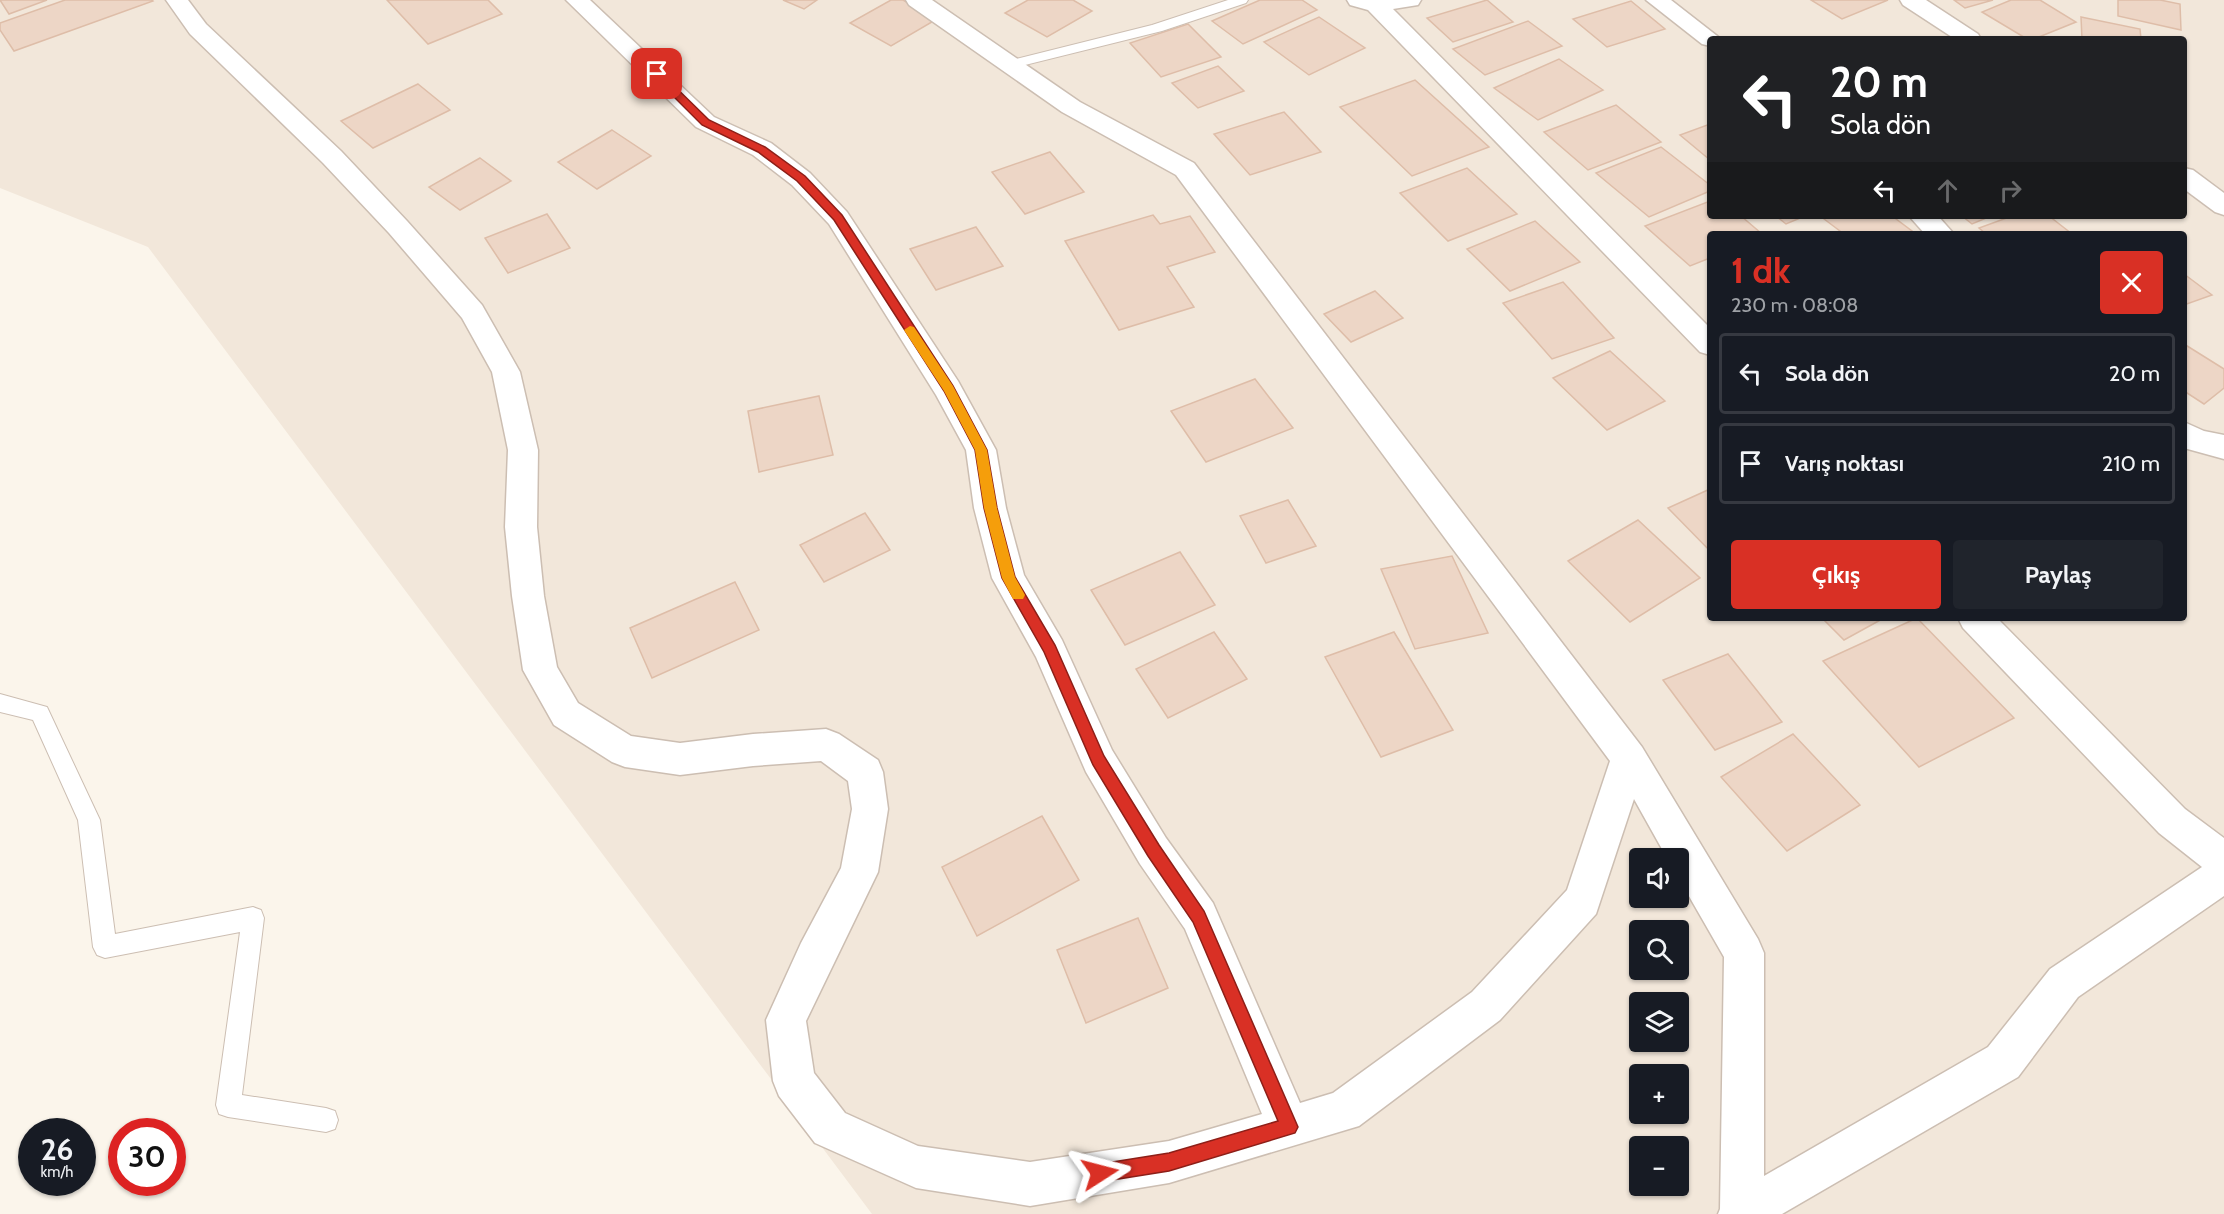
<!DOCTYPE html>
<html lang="tr">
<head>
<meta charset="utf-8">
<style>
	:root { --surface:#171b24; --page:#20242c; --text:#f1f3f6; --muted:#9ea1a6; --line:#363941; --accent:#d93025 }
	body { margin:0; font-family:Cabin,sans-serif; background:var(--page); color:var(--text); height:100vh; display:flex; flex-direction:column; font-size:22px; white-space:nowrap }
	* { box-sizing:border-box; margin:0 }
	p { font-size:20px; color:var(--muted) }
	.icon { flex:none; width:33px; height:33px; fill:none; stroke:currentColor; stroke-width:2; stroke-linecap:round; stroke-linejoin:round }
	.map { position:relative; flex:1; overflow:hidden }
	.sheet { position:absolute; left:1707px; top:231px; width:480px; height:390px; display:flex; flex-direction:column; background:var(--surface); border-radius:6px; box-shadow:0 2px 4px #0004 }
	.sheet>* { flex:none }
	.banner { position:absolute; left:1707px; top:36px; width:480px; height:183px; border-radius:6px; box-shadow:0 2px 4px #0004; background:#202124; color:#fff; overflow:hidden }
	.tools { position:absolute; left:1629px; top:848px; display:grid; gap:12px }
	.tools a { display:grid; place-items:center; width:60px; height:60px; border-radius:6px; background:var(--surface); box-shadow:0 2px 4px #0004; font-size:30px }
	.speed { position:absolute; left:18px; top:1118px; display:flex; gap:12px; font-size:30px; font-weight:700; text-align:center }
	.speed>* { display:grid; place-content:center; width:78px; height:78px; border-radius:50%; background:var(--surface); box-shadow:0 2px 4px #0004; line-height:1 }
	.speed small { font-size:15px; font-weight:400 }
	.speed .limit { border:9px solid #d22; background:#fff; color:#111 }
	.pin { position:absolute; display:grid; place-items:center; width:51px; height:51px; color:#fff; margin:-26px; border-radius:12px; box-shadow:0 3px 9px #0006 }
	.me { position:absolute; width:66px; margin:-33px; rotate:81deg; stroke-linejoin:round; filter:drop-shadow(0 0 4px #0008) }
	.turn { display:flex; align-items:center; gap:21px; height:126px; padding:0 24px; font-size:27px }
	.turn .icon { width:78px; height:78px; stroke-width:2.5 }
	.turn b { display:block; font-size:42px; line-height:51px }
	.lanes { display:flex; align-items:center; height:57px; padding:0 24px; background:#0003; justify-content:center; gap:30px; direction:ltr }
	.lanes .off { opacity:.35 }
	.round { display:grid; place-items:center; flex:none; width:63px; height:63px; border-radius:6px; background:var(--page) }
	.overview { display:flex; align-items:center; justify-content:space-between; height:102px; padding:0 24px }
	h1 { font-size:36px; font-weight:700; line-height:45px; color:var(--accent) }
	.action { display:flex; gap:12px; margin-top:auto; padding:12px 24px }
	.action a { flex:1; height:69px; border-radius:6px; background:var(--accent); color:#fff; font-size:24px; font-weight:700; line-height:69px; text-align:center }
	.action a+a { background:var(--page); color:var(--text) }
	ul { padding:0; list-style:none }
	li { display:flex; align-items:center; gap:18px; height:81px; margin:0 12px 9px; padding:0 12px; border:3px solid var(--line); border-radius:6px }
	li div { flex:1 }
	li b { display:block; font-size:22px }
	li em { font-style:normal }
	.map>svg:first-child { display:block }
	.residential { fill:#f2e7da; fill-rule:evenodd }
	.building { fill:#edd6c6; stroke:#debda8; stroke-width:1.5 }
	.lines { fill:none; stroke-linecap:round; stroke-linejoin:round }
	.lane-casing { stroke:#ccbeb2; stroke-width:2 }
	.street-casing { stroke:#ccbeb2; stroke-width:3 }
	.lane { fill:#fff; fill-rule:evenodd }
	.street { fill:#fff; fill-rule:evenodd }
	.route { fill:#d93025; stroke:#8d1f18; stroke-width:1.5 }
	.slow { fill:#f59e0b }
</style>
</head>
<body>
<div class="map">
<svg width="2224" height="1214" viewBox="0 0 2224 1214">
	<rect width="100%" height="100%" fill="#fbf5eb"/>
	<!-- residential -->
	<path class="residential" d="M0,0h2224v1214h-1352l-724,-967 -148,-59zM1710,39h474v177h-474zM1710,234h474v384h-474zM1640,858h38v39h-38zM1640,930h38v39h-38zM1640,1002h38v39h-38zM1640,1074h38v39h-38zM1640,1146h38v39h-38z"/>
	<!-- building -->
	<g class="building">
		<path d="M0,0h47l-38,14z"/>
		<path d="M65,0h87l1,1 -139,50 -14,-21v-7z"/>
		<path d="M387,0h101l14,14 -74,30z"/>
		<path d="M783,0h34l-13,9z"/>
		<path d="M891,0h12l34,19 -46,27 -41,-23z"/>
		<path d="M1028,0h45l19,11 -45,26 -42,-24z"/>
		<path d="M1260,0h42l15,10 -74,34 -31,-23z"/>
		<path d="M1487,0l26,22 -60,20 -26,-24z"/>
		<path d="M1811,0h77l-46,19z"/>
		<path d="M1954,0h39l-28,8z"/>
		<path d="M2011,0h29l36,22 -42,17h-7l-45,-27z"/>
		<path d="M2118,0h42l20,4 1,26 -63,-14z"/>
		<path d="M1631,1l34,28 -58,18 -34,-28z"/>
		<path d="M1319,17l46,31 -56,27 -45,-33z"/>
		<path d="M2081,17l59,12 1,10h-59z"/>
		<path d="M1528,21l34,25 -77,29 -32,-26z"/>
		<path d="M1188,24l33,33 -60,20 -31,-34z"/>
		<path d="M1559,59l44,31 -65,30 -44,-32z"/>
		<path d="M1218,66l26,25 -46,17 -26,-25z"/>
		<path d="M1415,80l74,67 -77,29 -72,-69z"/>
		<path d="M418,84l32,26 -77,38 -32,-27z"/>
		<path d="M1616,105l45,37 -73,28 -44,-38z"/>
		<path d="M1284,112l37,40 -71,23 -36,-41z"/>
		<path d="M1710,124v36l-30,-25z"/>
		<path d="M612,130l39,26 -54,33 -39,-27z"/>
		<path d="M1661,147l49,38v6l-61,26 -53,-44z"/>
		<path d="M1050,152l34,40 -59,22 -33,-42z"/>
		<path d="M480,158l31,23 -51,29 -31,-23z"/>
		<path d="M1467,168l50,46 -69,27 -48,-48z"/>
		<path d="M1710,201v15h31l21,18h-52v24l-20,8 -45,-40z"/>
		<path d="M547,214l23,34 -62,25 -23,-35z"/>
		<path d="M1153,215l7,9 30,-8 25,36 -48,15 27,40 -75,23 -54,-89z"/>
		<path d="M1776,216h29l-19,8z"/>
		<path d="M1830,216h62l24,18h-72l-20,-15z"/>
		<path d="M1962,216h29l-19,8z"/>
		<path d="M2012,216h37l23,18h-86l-7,-6z"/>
		<path d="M1535,221l45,41 -70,29 -43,-42z"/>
		<path d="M976,227l27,39 -67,24 -26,-41z"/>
		<path d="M2184,274l28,21 -28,10z"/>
		<path d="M1563,282l51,56 -62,21 -49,-56z"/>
		<path d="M1375,291l28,27 -52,24 -27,-28z"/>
		<path d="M2184,344l40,25v19l-20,16 -20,-13z"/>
		<path d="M1610,351l55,50 -58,29 -54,-52z"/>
		<path d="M1255,379l38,49 -87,34 -35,-51z"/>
		<path d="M819,396l14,59 -74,17 -11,-61z"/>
		<path d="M1710,489v62l-42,-43z"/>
		<path d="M1288,500l28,46 -50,17 -26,-47z"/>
		<path d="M865,513l25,37 -66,32 -24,-37z"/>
		<path d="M1638,520l62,58 -70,44 -62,-61z"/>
		<path d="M1180,552l35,53 -90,40 -34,-55z"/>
		<path d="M1452,556l36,77 -73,16 -34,-80z"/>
		<path d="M735,582l24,48 -107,48 -22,-50z"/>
		<path d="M1822,618h62l-40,22z"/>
		<path d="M1917,618l97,100 -95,49 -96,-106z"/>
		<path d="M1214,632l33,47 -79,39 -32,-49z"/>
		<path d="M1394,632l59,98 -72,27 -56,-100z"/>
		<path d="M1728,654l54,68 -67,28 -52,-70z"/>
		<path d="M1793,734l67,71 -73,46 -66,-74z"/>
		<path d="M1042,816l37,64 -102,56 -35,-69z"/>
		<path d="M1138,918l30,70 -82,35 -29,-73z"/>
	</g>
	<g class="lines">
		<!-- lane casing -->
		<g class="lane-casing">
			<g id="lane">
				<path d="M1228,0h20l-2,3 -84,28 -153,38 -7,-4 2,-3 148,-37z"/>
				<path d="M0,694l47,13 53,113 15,114 138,-27 8,3 3,8 -22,177 84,13 9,3 3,9 -3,9 -9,3 -98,-15 -9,-3 -3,-9 24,-173 -135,26 -8,-3 -4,-8 -15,-127 -45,-100 -33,-8z"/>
			</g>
		</g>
		<!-- street casing -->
		<g class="street-casing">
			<g id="street">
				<path d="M166,0h22l18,24 135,127 66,70 75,84 38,67 18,78 -1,77 7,69 13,71 21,36 53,33 49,7 73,-9 73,-5 13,5 39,26 5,12 5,37 -10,63 -72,149 8,52 31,40 73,33 112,16 139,-21 93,-27 -77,-185 -45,-65 -54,-92 -50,-115 -44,-79 -18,-70 -8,-58 -30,-55 -107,-171 -37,-39 -39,-30 -57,-28 -130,-127h24l124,117 57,26 39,30 37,39 111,169 38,69 10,58 18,67 38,65 50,110 54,88 47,65 87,200 33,-10 139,-101 95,-102 43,-129 -434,-586 -114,-63 -153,-107 -3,-5h26l148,102 114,61 448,584 116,192 6,14v223l224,-129 62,-78 152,-102 -43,-34 -196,-205 -5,-10h39l188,191 39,29v58l-146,101 -60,80 -236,137h-64l2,-5 4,-252 -46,-80v-19h-11l-33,-59 -38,115 -96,106 -141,106 -190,57 -139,23 -114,-18 -101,-45 -36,-47 -6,-15 -7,-61 35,-77 40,-75 11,-59 -4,-28 -27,-20 -68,5 -73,9 -55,-8 -13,-5 -58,-37 -31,-55 -11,-74 -7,-69 3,-77 -16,-78 -30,-54 -73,-85 -66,-70 -133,-129z"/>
				<path d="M1347,0h74l-3,5 -25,4 317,319v27l-10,-3 -332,-342 -18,-5z"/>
				<path d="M1646,0h25l50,39h-11v7l-8,-2z"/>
				<path d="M1900,0h26l52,34 3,5h-26l-52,-34z"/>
				<path d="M2184,168l9,2 31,23v22l-9,-3 -31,-23z"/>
				<path d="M1909,216h29l16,18h-29z"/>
				<path d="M2184,422l20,9 20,4v24l-40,-11z"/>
			</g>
		</g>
		<!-- lane -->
		<use href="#lane" class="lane"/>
		<!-- street -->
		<use href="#street" class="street"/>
	</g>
	<!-- route -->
	<path class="route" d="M653,72h7l49,48 56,27 40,29 37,39 111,171 34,64 10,58 18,69 40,68 49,111 55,89 45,66 94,216 -3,6 -126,38 -69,11 -6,-2 -3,-7 3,-6 6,-3 69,-11 109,-32 -85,-199 -45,-66 -55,-91 -49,-113 -42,-74 -18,-70 -9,-58 -31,-59 -110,-171 -37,-39 -39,-29 -56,-27 -49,-49z"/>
	<!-- slow -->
	<path class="slow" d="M910,326l4,1 39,59 34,64 10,58 18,69 10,18 -2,4h-10l-11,-21 -18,-70 -9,-58 -31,-59 -40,-61z"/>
</svg>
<div class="tools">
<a><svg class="icon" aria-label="sound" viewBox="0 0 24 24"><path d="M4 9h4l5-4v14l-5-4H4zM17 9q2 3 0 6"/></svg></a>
<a><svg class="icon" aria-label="search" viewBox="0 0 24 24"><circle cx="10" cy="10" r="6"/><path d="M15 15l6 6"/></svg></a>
<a><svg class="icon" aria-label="layers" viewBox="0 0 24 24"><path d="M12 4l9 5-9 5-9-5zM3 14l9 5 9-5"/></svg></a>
<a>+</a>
<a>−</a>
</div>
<div class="speed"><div>26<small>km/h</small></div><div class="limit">30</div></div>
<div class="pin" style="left:657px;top:74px;background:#d93025"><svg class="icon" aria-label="arrive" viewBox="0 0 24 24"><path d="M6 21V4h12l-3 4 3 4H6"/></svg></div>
<svg class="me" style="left:1100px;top:1173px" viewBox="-20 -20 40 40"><path d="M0-17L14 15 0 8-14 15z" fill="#d93025" stroke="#fff" stroke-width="4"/></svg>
<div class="banner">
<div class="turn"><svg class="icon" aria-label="left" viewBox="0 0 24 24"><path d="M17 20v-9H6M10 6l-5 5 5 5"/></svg><div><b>20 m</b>Sola dön</div></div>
<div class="lanes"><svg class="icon" aria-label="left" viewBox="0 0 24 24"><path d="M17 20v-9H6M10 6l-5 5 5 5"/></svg><svg class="icon off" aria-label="ahead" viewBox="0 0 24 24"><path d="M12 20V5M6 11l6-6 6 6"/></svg><svg class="icon off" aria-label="right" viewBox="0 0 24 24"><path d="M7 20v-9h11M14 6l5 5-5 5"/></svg></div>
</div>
<section class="sheet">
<div class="overview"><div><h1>1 dk</h1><p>230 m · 08:08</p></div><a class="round" style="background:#d93025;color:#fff"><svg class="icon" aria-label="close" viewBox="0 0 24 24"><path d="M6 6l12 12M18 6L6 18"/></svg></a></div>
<ul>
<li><svg class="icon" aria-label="left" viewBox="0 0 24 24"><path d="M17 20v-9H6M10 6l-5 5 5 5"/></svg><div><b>Sola dön</b></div><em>20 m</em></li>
<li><svg class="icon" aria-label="arrive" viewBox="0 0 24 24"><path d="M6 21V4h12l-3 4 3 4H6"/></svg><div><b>Varış noktası</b></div><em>210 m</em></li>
</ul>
<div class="action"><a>Çıkış</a><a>Paylaş</a></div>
</section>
</div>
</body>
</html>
